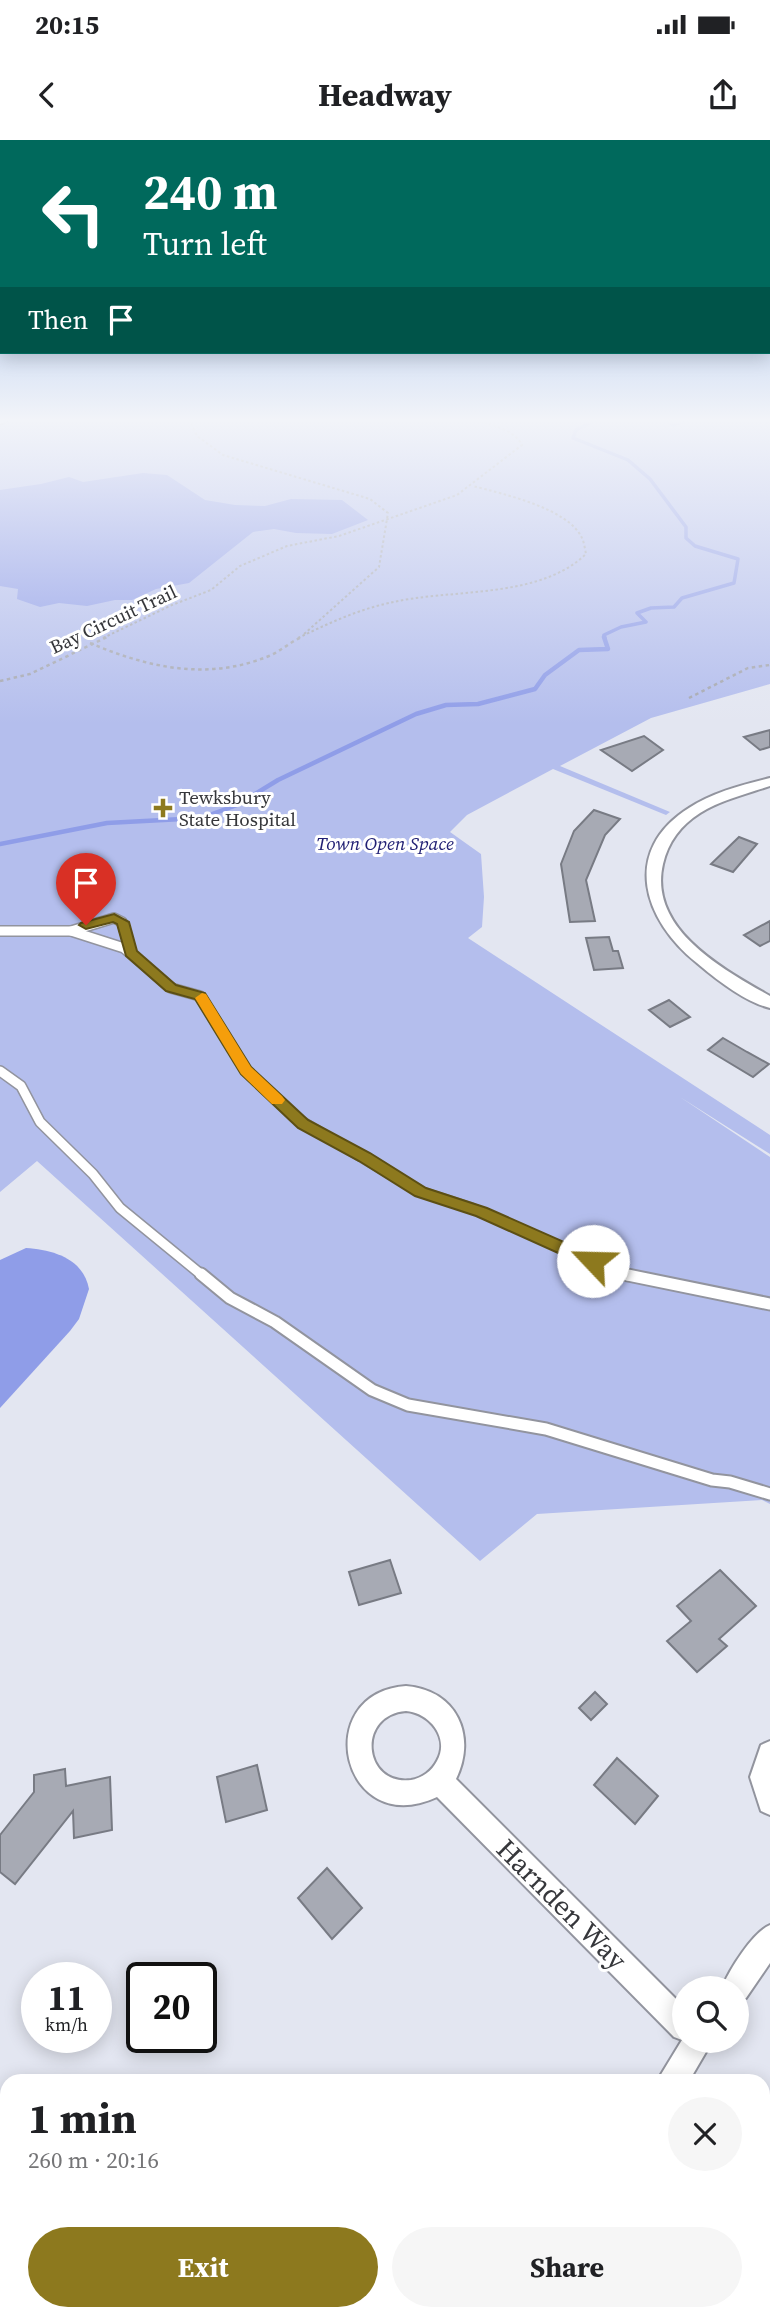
<!DOCTYPE html>
<html lang="en">
<head>
<meta charset="utf-8">
<style>
	:root { --surface:#fff; --page:#f6f6f6; --text:#202124; --muted:#757577; --accent:#8d791e }
	body { margin:0; font-family:"Source Serif 4",serif; background:var(--page); color:var(--text); height:100vh; display:flex; flex-direction:column; font-size:26px; white-space:nowrap }
	* { box-sizing:border-box; margin:0 }
	p { font-size:23px; color:var(--muted) }
	.icon { flex:none; width:38px; height:38px; fill:none; stroke:currentColor; stroke-width:2; stroke-linecap:round; stroke-linejoin:round }
	.map { position:relative; flex:1; overflow:hidden }
	.side { position:absolute; left:0px; top:1934px; width:770px; height:247px; display:flex; flex-direction:column; background:var(--surface); border-radius:21px 21px 0 0; box-shadow:0 4px 18px #0003 }
	.side>* { flex:none }
	.banner { position:absolute; left:0px; top:0px; width:770px; height:214px; box-shadow:0 4px 18px #0003; background:#00695c; color:#fff; overflow:hidden }
	.controls { position:absolute; left:672px; top:1836px; display:grid; gap:14px }
	.controls a { display:grid; place-items:center; width:77px; height:77px; border-radius:50%; background:var(--surface); box-shadow:0 4px 18px #0003; font-size:35px }
	.speed { position:absolute; left:21px; top:1822px; display:flex; gap:14px; font-size:35px; font-weight:700; text-align:center }
	.speed>* { display:grid; place-content:center; width:91px; height:91px; border-radius:50%; background:var(--surface); box-shadow:0 4px 18px #0003; line-height:1 }
	.speed small { font-size:18px; font-weight:400 }
	.speed .limit { border:4px solid #111; border-radius:10px; background:#fff; color:#111 }
	.pin { position:absolute; display:grid; place-items:center; width:60px; height:60px; color:#fff; margin:-72px -30px; border-radius:50% 50% 50% 0; rotate:-45deg; box-shadow:0 0 7px #0007 }
	.pin .icon { rotate:45deg }
	.me { position:absolute; width:77px; margin:-38px; rotate:294deg; stroke-linejoin:round; filter:drop-shadow(0 0 5px #0008) }
	.turn { display:flex; align-items:center; gap:24px; height:147px; padding:0 28px; font-size:32px }
	.turn .icon { width:91px; height:91px; stroke-width:2.5 }
	.turn b { display:block; font-size:49px; line-height:60px }
	.then { display:flex; align-items:center; height:66px; padding:0 28px; background:#0003; gap:14px; font-size:26px }
	.round { display:grid; place-items:center; flex:none; width:74px; height:74px; border-radius:37px; background:var(--page) }
	.summary { display:flex; align-items:center; justify-content:space-between; height:119px; padding:0 28px }
	h1 { font-size:42px; font-weight:700; line-height:52px }
	.cta { display:flex; gap:14px; margin-top:auto; padding:14px 28px }
	.cta a { flex:1; height:80px; border-radius:42px; background:var(--accent); color:#fff; font-size:28px; font-weight:700; line-height:80px; text-align:center }
	.cta a+a { background:var(--page); color:var(--text) }
	.status { display:flex; justify-content:space-between; align-items:center; height:49px; padding:0 35px; background:var(--surface); direction:ltr }
	.status svg { height:19px; fill:currentColor }
	header { display:flex; justify-content:space-between; align-items:center; height:91px; padding:0 28px; background:var(--surface); font-size:32px; font-weight:700 }
	.map>svg:first-child { display:block }
	.green { fill:#b4beed }
	.water { fill:#8f9de8 }
	.lines { fill:none; stroke-linecap:round; stroke-linejoin:round }
	.stream-far1 { stroke:#8f9de8; stroke-width:3.5 }
	.stream { stroke:#8f9de8; stroke-width:4.5 }
	.building { fill:#a7aab4; stroke:#787b84; stroke-width:2 }
	.lane-far1-casing { stroke:#92949e; stroke-width:12 }
	.lane-casing { stroke:#92949e; stroke-width:15 }
	.street-casing { stroke:#92949e; stroke-width:4 }
	.secondary-casing { stroke:#92949e; stroke-width:4 }
	.path-far1 { stroke:#a6a8b0; stroke-width:2; stroke-dasharray:2.5 2.5; stroke-linecap:butt }
	.path { stroke:#a6a8b0; stroke-width:2.5; stroke-dasharray:3.5 3.5; stroke-linecap:butt }
	.lane-far1 { stroke:#fff; stroke-width:9 }
	.lane { stroke:#fff; stroke-width:11 }
	.street { fill:#fff; fill-rule:evenodd }
	.secondary { fill:#fff; fill-rule:evenodd }
	.route { fill:#8d791e; stroke:#5c4f14; stroke-width:2 }
	.slow { fill:#f59e0b }
	.poi-dot { fill:#8d791e; stroke:#fff; stroke-width:2.5 }
	.labels { text-anchor:middle; dominant-baseline:central; stroke-width:6; stroke-linejoin:round; paint-order:stroke }
	.far-street-label { font-size:19px; fill:#36373b; stroke:#fff }
	.far-poi-label { font-size:19px; fill:#36373b; stroke:#fff; text-anchor:start }
	.far-park-label { font-size:19px; font-style:italic; fill:#212074; stroke:#fff }
	.near-street-label { font-size:28px; fill:#36373b; stroke:#fff }
</style>
</head>
<body>
<div class="status"><b>20:15</b><svg viewBox="0 0 49 12"><path d="M0 12V9h3v3zM5 12V6h3v6zM10 12V3h3v9zM15 12V0h3v12zM26 1h20v11H26zM47 4h2v5h-2z"/></svg></div>
<header><svg class="icon" aria-label="back" viewBox="0 0 24 24"><path d="M15 5l-7 7 7 7"/></svg>Headway<svg class="icon" aria-label="share" viewBox="0 0 24 24"><path d="M12 15V3M7 8l5-5 5 5M5 13v7h14v-7"/></svg></header>
<div class="map">
<svg width="770" height="2180" viewBox="0 0 770 2180">
	<rect width="100%" height="100%" fill="#e3e6f1"/>
	<!-- green -->
	<path class="green" d="M15,279h755v265l-119,34 -91,48 110,46 -4,3 -113,-46 -86,46 -17,17 31,22 3,43 -2,30 -14,11 302,197v19l-90,-57 90,60v347l-8,-4 -225,14 -57,47 -443,-400 -37,31v-767z"/>
	<!-- water -->
	<g class="water">
		<path d="M143,333l24,2 38,25 30,5 30,1 26,-7 51,1 26,20 -36,14 -36,-1 -22,-4 -21,3 -64,51 -33,6 -24,11h-17l-28,6 -28,-3 -19,4 -23,-8 1,-10 -18,-3v-96l41,-6 28,-7 14,5z"/>
		<path d="M26,1108c27,2 57,10 63,41l-10,30 -9,12 -70,77v-148z"/>
	</g>
	<g class="lines">
		<!-- stream-far1 -->
		<g class="stream-far1">
			<path d="M597,279l-21,11 -3,8 55,22 22,19 36,48v11l9,8 43,13 -4,24 -52,15 -8,9 -23,1 -14,5 9,9 -25,5 -17,8 1,3"/>
			<path d="M667,279l6,6 18,-6"/>
		</g>
		<!-- stream -->
		<path class="stream" d="M0,704l107,-21 94,-5 36,-13 41,-25 138,-66 30,-9 32,-1 57,-15 10,-14 34,-25 29,-1 -4,-12"/>
	</g>
	<!-- building -->
	<g class="building">
		<path d="M770,590v17l-10,3 -16,-13z"/>
		<path d="M644,596l19,14 -31,21 -31,-21z"/>
		<path d="M594,670l26,9 -15,16 -19,45 9,41 -25,1 -9,-58 13,-33z"/>
		<path d="M739,697l18,7 -24,28 -22,-8z"/>
		<path d="M770,781v20l-10,5 -16,-11z"/>
		<path d="M609,797l4,14h5l5,17 -29,2 -8,-32z"/>
		<path d="M669,860l21,17 -20,10 -21,-17z"/>
		<path d="M723,898l24,14 22,12 -16,13 -45,-27z"/>
		<path d="M390,1420l11,33 -42,12 -10,-33z"/>
		<path d="M720,1430l36,36 -37,33 8,7 -30,26 -30,-31 24,-20 -14,-15z"/>
		<path d="M595,1552l12,12 -16,16 -12,-12z"/>
		<path d="M617,1618l41,38 -23,28 -41,-39z"/>
		<path d="M257,1625l10,45 -41,12 -9,-45z"/>
		<path d="M65,1629l1,17 44,-9 2,53 -38,8 -1,-27 -58,73 -15,-12v-37l34,-43v-17z"/>
		<path d="M327,1728l35,40 -30,31 -34,-41z"/>
	</g>
	<g class="lines">
		<!-- lane-far1 casing -->
		<g class="lane-far1-casing">
			<g id="lane-far1">
				<path d="M0,791h71l43,-13 8,4 9,31"/>
				<path d="M71,791l53,17 47,40 29,8 46,74 48,47 127,75 50,16 157,68"/>
				<path d="M0,931l21,15 19,36 53,52 27,34 83,68"/>
			</g>
		</g>
		<!-- lane casing -->
		<g class="lane-casing">
			<g id="lane">
				<path d="M201,1134l29,24 45,24 97,68 36,15 138,24 166,51 18,2 40,12"/>
				<path d="M623,1134l147,30"/>
			</g>
		</g>
		<!-- street casing -->
		<g class="street-casing">
			<g id="street">
				<path d="M770,638v8c-24,8 -49,14 -70,27 -19,12 -32,29 -37,51 -15,65 60,105 107,132v12c-25,-6 -53,-28 -73,-45 -54,-43 -76,-112 -8,-155 24,-16 54,-23 81,-30z"/>
				<path d="M406,1546c51,4 71,50 50,93l228,228v33h29l-24,41h-32l25,-41 -8,-3 -237,-240c-95,44 -128,-104 -31,-111zM406,1571c24,2 44,27 31,50 -5,10 -15,17 -26,19 -48,6 -55,-65 -5,-69z"/>
				<path d="M770,1601v74l-9,-4 -11,-34 11,-32z"/>
				<path d="M770,1785v38l-24,35 -9,4v-14h-15c7,-18 31,-56 48,-63z"/>
				<path d="M586,2174h32l1,6h-32z"/>
			</g>
		</g>
		<!-- secondary casing -->
		<g class="secondary-casing">
			<path id="secondary" d="M0,279h10l-10,5z"/>
		</g>
		<!-- path-far1 -->
		<g class="path-far1">
			<path d="M189,279l8,17 26,19 147,44 18,14 -9,54 -76,68"/>
			<path d="M103,498l69,-33 39,-15 29,-24 47,-20 52,-10 118,-41 65,-50c-8,-16 -32,-20 -48,-26"/>
			<path d="M298,498c29,-14 59,-28 91,-35 61,-15 149,-3 197,-49 -1,-5 -2,-12 -4,-16 -14,-30 -79,-44 -109,-52"/>
		</g>
		<!-- path -->
		<g class="path">
			<path d="M90,503c59,25 118,38 179,13 12,-5 21,-14 33,-19"/>
			<path d="M0,541l30,-7 77,-37"/>
			<path d="M689,558l59,-30 22,-3"/>
		</g>
		<!-- lane-far1 -->
		<use href="#lane-far1" class="lane-far1"/>
		<!-- lane -->
		<use href="#lane" class="lane"/>
		<!-- street -->
		<use href="#street" class="street"/>
		<!-- secondary -->
		<use href="#secondary" class="secondary"/>
	</g>
	<!-- sky -->
	<linearGradient id="sky" x2="0" y2="1"><stop stop-color="#84abe8"/><stop offset="0.48" stop-color="#f2f4f9"/><stop offset="1" stop-color="#f2f4f9" stop-opacity="0"/></linearGradient>
	<rect width="770" height="584" fill="url(#sky)"/>
	<!-- route -->
	<path class="route" d="M114,774l15,8 8,29 39,34 29,8 46,74 57,53 62,33 56,35 61,20 111,49 3,4 -3,5h-11l-111,-50 -61,-20 -56,-35 -61,-33 -57,-54 -46,-75 -29,-8 -40,-35 -9,-32 -4,-2 -27,7 -7,-4 2,-2z"/>
	<!-- slow -->
	<path class="slow" d="M202,853l4,1 45,73 31,29 3,4 -3,4h-10l-31,-30 -46,-76z"/>
	<!-- markers -->
	<path class="poi-dot" d="M159.5 657.5h7v7h7v7h-7v7h-7v-7h-7v-7h7z"/>
	<g class="labels">
		<!-- far-street labels -->
		<g class="far-street-label">
			<text transform="translate(113 479) rotate(-25)">Bay Circuit Trail</text>
		</g>
		<!-- far-poi labels -->
		<g class="far-poi-label">
			<text x="179" y="657">Tewksbury<tspan x="179" dy="22">State Hospital</tspan></text>
		</g>
		<!-- far-park labels -->
		<g class="far-park-label">
			<text x="385" y="703">Town Open Space</text>
		</g>
		<!-- near-street labels -->
		<g class="near-street-label">
			<text transform="translate(562 1764) rotate(45)">Harnden Way</text>
		</g>
	</g>
</svg>
<div class="controls">
<a><svg class="icon" aria-label="search" viewBox="0 0 24 24"><circle cx="10" cy="10" r="6"/><path d="M15 15l6 6"/></svg></a>
</div>
<div class="speed"><div>11<small>km/h</small></div><div class="limit">20</div></div>
<div class="pin" style="left:86px;top:785px;background:#d93025"><svg class="icon" aria-label="arrive" viewBox="0 0 24 24"><path d="M6 21V4h12l-3 4 3 4H6"/></svg></div>
<svg class="me" style="left:593px;top:1121px" viewBox="-20 -20 40 40"><circle r="19" fill="#fff"/><path d="M0-13L10 11 0 6-10 11z" fill="#8d791e"/></svg>
<div class="banner">
<div class="turn"><svg class="icon" aria-label="left" viewBox="0 0 24 24"><path d="M17 20v-9H6M10 6l-5 5 5 5"/></svg><div><b>240 m</b>Turn left</div></div>
<div class="then">Then<svg class="icon" aria-label="arrive" viewBox="0 0 24 24"><path d="M6 21V4h12l-3 4 3 4H6"/></svg></div>
</div>
<section class="side">
<div class="summary"><div><h1>1 min</h1><p>260 m · 20:16</p></div><a class="round"><svg class="icon" aria-label="close" viewBox="0 0 24 24"><path d="M6 6l12 12M18 6L6 18"/></svg></a></div>
<div class="cta"><a>Exit</a><a>Share</a></div>
</section>
</div>
</body>
</html>
